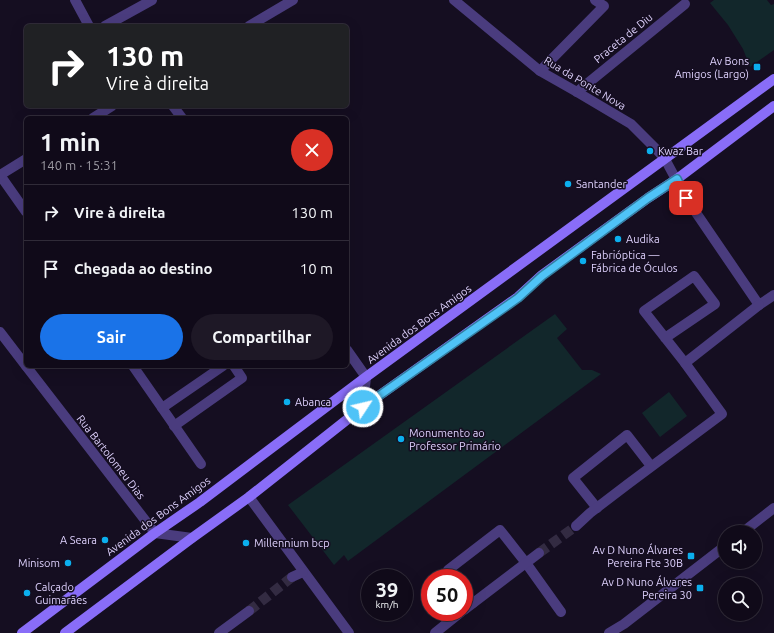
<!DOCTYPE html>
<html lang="pt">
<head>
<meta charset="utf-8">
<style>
	:root { --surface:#100a19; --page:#1e1826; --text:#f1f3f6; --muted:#9c9aa2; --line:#302b38; --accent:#1a73e8 }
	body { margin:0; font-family:Ubuntu,sans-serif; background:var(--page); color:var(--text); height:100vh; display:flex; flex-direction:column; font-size:15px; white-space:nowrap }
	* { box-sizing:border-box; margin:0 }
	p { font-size:13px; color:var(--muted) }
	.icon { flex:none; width:22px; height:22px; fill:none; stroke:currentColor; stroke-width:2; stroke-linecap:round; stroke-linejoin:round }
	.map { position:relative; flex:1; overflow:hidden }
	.sheet { position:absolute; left:24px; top:116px; width:325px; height:252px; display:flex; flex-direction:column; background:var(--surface); border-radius:6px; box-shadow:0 4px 16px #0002,0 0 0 1px var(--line) }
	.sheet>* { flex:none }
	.top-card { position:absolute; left:24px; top:24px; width:325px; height:84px; border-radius:6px; box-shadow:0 4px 16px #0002,0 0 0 1px var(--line); background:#202124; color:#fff; overflow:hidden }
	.controls { position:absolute; left:718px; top:525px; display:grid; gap:8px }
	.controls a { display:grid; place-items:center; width:44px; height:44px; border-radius:50%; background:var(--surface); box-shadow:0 4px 16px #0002,0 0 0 1px var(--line); font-size:20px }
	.speed { position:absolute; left:361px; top:569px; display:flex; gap:8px; font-size:20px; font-weight:700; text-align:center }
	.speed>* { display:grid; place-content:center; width:52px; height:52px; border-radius:50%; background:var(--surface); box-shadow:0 4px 16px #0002,0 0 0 1px var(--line); line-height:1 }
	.speed small { font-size:10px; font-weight:400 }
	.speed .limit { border:6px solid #d22; background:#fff; color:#111 }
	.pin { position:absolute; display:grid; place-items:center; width:34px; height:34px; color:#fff; margin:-17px; border-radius:8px; box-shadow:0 2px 6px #0006 }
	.me { position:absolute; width:44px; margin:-22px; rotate:55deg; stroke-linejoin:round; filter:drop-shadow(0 0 3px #0008) }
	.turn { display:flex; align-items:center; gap:14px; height:84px; padding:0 16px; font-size:18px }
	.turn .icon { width:52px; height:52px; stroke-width:2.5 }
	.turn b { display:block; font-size:28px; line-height:34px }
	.round { display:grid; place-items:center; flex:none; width:42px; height:42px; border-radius:21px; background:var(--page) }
	.headline { display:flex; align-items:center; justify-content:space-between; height:68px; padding:0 16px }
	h1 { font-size:24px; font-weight:700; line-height:30px }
	.cta { display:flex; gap:8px; margin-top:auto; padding:8px 16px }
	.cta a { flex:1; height:46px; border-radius:24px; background:var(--accent); color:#fff; font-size:16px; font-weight:700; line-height:46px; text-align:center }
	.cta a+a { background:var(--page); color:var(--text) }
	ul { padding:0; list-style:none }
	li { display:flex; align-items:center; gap:12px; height:56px; padding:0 16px; border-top:1px solid var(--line) }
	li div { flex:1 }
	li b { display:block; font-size:15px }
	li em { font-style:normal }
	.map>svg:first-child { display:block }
	.green { fill:#12272b }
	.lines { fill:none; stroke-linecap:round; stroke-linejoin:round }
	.minor-tunnel { stroke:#332b42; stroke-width:10; stroke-dasharray:10 5; stroke-linecap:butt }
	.minor { stroke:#4a3c7e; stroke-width:10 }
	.secondary { stroke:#896df8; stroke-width:10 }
	.route-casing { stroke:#337fa1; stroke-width:10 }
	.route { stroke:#4fc3f7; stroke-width:7 }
	.poi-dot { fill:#0bafee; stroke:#150e21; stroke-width:1.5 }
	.labels { text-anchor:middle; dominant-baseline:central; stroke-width:3; stroke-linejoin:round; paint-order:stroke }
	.street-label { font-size:11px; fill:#ded1fd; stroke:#150e21 }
	.poi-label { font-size:11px; fill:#ded1fd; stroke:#150e21; text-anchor:start }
</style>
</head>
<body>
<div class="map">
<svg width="774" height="633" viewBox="0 0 774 633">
	<rect width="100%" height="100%" fill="#150e21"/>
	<!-- green -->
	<g class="green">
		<path d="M714,0h53l4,5 3,-1v46l-24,17 -7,-18 -15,-24 -18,-22z"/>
		<path d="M555,314l12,15 -10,9 25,32h10l9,4 -253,187 -4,-6 -10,10 -46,-60z"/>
		<path d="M669,392l18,24 -27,21 -18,-24z"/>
	</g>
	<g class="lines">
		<!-- minor-tunnel -->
		<g class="minor-tunnel">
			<path d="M539,553l37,-27"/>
			<path d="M249,611l43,-34"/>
		</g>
		<!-- minor -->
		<g class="minor">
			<path d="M75,0l14,26"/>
			<path d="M454,0l86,71 37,21 54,32 25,25 9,10 21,39 73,107 15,-10"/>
			<path d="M105,26l47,-26"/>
			<path d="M249,26l44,-26"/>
			<path d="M540,71l64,-65 -9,-6"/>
			<path d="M577,92l108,-88"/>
			<path d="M173,106l9,12"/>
			<path d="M93,118l19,-12"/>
			<path d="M0,175l26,37"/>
			<path d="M0,175l26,-16"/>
			<path d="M0,332l26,34"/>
			<path d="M665,338l50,-34 -21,-28 -50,35 41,52"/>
			<path d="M347,350l19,27 -3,30"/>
			<path d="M26,366l129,167 37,5"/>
			<path d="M133,366l68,98"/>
			<path d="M162,408l61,-42"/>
			<path d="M174,426l68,-48 -8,-12"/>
			<path d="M249,497l100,136"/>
			<path d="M597,508l-24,-30 54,-43 24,31"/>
			<path d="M576,526l14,-13 38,-29 94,-70 -37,-51 74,-58"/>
			<path d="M743,532l31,-24"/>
			<path d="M292,577l11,-5"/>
			<path d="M454,578l-6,-8 52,-40 26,33 35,49"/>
			<path d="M464,591l9,12"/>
			<path d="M464,610l75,-57"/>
			<path d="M219,633l30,-22"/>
			<path d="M435,633l26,-21"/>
			<path d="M609,633l15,-9 101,-78"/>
		</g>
		<!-- secondary -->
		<g class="secondary">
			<path d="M22,633l133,-100 45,-31 166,-125 408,-298"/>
			<path d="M65,633l127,-95 57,-41 114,-90 155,-110 24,-22 106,-77 29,-19 97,-73"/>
		</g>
	</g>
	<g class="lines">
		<!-- route casing -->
		<g class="route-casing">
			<path id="route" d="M363,407l155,-109 24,-22 106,-78 29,-19 9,19"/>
		</g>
		<!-- route -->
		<use href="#route" class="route"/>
	</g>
	<!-- markers -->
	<g class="poi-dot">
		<rect x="753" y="63" width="8" height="8" rx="2"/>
		<circle cx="650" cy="151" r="4"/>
		<circle cx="568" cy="184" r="4"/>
		<circle cx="618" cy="239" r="4"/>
		<circle cx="583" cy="261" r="4"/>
		<circle cx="287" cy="402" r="4"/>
		<circle cx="401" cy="439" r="4"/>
		<circle cx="105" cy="540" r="4"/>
		<circle cx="246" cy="543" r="4"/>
		<rect x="687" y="552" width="8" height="8" rx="2"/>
		<circle cx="68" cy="563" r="4"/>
		<rect x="696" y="584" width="8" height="8" rx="2"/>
		<circle cx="27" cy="593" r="4"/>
	</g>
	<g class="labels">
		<!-- street labels -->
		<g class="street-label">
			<text transform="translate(623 38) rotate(-39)">Praceta de Diu</text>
			<text transform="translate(585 83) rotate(31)">Rua da Ponte Nova</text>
			<text transform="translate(419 324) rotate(-36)">Avenida dos Bons Amigos</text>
			<text transform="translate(111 457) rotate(52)">Rua Bartolomeu Dias</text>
			<text transform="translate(158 516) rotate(-36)">Avenida dos Bons Amigos</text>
		</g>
		<!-- poi labels -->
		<g class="poi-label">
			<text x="749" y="61" text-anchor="end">Av Bons<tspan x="749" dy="13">Amigos (Largo)</tspan></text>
			<text x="658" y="151">Kwaz Bar</text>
			<text x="576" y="184">Santander</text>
			<text x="626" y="239">Audika</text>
			<text x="591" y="255">Fabrióptica —<tspan x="591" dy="13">Fábrica de Óculos</tspan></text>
			<text x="295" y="402">Abanca</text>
			<text x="409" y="433">Monumento ao<tspan x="409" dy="13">Professor Primário</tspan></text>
			<text x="97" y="540" text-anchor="end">A Seara</text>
			<text x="254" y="543">Millennium bcp</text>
			<text x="683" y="550" text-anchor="end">Av D Nuno Álvares<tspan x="683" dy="13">Pereira Fte 30B</tspan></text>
			<text x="60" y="563" text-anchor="end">Minisom</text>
			<text x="692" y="582" text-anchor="end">Av D Nuno Álvares<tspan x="692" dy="13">Pereira 30</tspan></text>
			<text x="35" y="587">Calçado<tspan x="35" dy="13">Guimarães</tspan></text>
		</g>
	</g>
</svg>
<div class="controls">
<a><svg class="icon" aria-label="sound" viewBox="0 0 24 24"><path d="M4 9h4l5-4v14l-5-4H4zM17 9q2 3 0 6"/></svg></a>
<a><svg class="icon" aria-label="search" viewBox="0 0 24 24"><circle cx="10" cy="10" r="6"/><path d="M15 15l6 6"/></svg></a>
</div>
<div class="speed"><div>39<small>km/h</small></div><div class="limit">50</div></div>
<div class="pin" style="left:686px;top:198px;background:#d93025"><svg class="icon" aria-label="arrive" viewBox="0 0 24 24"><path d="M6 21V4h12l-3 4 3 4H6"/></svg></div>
<svg class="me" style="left:363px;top:407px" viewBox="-20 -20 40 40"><circle r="17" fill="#4fc3f7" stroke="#fff" stroke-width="3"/><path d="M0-11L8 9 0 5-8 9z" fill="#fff"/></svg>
<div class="top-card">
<div class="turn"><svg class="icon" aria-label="right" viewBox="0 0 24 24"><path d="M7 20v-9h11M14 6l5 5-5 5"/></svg><div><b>130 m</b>Vire à direita</div></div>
</div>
<section class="sheet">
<div class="headline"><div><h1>1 min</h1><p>140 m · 15:31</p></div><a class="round" style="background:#d93025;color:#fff"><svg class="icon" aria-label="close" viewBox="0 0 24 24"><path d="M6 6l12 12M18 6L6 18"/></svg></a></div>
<ul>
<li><svg class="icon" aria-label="right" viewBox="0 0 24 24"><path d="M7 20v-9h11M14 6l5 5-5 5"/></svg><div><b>Vire à direita</b></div><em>130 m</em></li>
<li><svg class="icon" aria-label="arrive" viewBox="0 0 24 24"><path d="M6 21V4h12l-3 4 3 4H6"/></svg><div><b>Chegada ao destino</b></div><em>10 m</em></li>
</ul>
<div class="cta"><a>Sair</a><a>Compartilhar</a></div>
</section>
</div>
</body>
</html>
